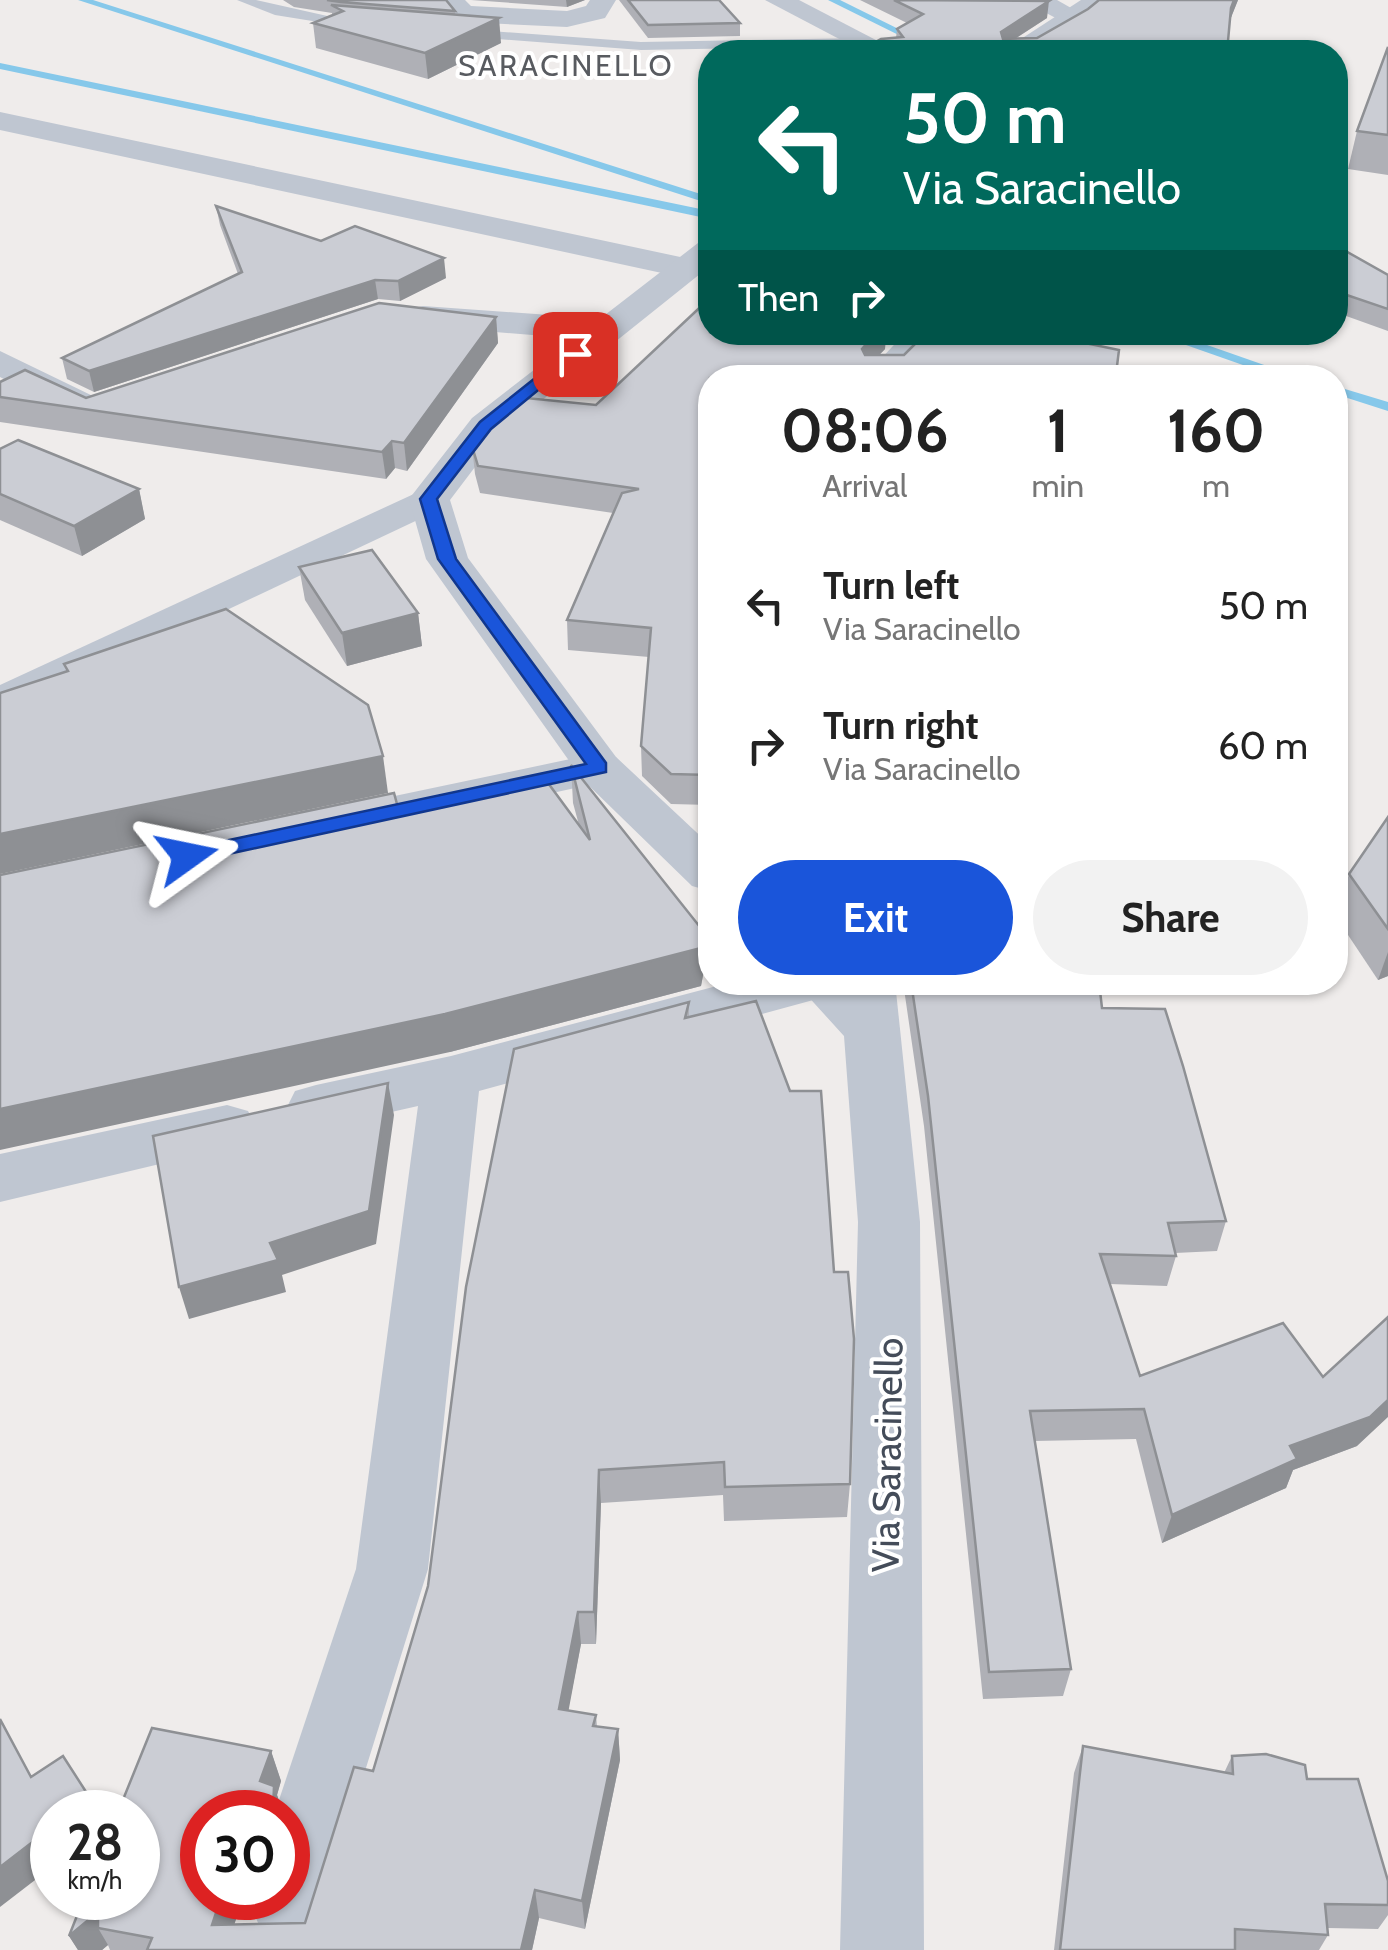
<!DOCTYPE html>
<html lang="en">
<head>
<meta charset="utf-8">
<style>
	:root { --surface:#fff; --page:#f2f2f2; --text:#222; --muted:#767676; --accent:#1a55da }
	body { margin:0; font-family:Cabin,sans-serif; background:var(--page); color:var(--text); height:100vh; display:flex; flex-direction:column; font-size:38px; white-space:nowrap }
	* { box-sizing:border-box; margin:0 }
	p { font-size:32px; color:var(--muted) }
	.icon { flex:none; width:55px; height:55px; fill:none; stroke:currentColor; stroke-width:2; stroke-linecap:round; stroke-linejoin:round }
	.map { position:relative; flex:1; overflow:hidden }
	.drawer { position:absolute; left:698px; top:365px; width:650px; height:630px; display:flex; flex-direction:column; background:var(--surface); border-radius:40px; box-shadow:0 2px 8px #0004 }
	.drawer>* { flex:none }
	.top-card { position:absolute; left:698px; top:40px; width:650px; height:305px; border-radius:40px; box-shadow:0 2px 8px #0004; background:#00695c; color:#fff; overflow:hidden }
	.speed { position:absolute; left:30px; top:1790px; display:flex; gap:20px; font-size:50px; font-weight:700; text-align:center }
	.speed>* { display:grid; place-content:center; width:130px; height:130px; border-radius:50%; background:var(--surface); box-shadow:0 2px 8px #0004; line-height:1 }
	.speed small { font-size:25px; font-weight:400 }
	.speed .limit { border:15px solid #d22; background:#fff; color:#111 }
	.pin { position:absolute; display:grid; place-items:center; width:85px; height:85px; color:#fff; margin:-42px; border-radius:20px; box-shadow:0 5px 15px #0006 }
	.me { position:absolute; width:110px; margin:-55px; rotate:78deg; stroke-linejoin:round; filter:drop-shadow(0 0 8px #0008) }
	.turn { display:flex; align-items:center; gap:35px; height:210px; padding:0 40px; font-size:45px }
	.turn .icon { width:130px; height:130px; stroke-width:2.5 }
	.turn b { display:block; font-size:70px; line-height:85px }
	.then { display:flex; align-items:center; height:95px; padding:0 40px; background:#0003; gap:20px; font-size:38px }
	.eta { display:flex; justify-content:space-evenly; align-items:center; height:170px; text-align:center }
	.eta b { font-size:60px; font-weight:700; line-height:70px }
	.action { display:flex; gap:20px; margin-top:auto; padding:20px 40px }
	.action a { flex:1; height:115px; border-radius:60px; background:var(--accent); color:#fff; font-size:40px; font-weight:700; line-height:115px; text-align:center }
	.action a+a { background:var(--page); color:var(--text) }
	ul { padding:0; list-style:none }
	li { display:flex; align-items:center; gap:30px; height:140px; padding:0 40px }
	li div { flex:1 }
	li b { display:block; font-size:38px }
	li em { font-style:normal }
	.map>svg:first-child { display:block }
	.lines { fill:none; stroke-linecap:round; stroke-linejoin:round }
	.stream { fill:#86c8ea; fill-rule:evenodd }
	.service { fill:#bfc6d1; fill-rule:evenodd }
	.minor { fill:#bfc6d1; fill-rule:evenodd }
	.tertiary { fill:#bfc6d1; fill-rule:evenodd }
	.wall { fill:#afb0b6 }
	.shaded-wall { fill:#8e9094 }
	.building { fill:#cbcdd4; stroke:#8e9094; stroke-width:2.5 }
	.route { fill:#1a55da; stroke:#11378e; stroke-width:2.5 }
	.labels { text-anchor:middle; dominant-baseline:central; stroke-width:8; stroke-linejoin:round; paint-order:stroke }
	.far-neighbourhood-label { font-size:30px; letter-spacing:2.5px; fill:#585b60; stroke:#fff }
	.near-street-label { font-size:38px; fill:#444c59; stroke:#fff }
</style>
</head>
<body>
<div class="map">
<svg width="1388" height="1950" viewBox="0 0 1388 1950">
	<rect width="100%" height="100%" fill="#efeceb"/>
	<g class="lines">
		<!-- stream -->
		<g class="stream">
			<path d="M78,0h15l617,197v7z"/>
			<path d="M828,0h12l105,52h-12z"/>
			<path d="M0,63l710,148v8l-710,-150z"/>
			<path d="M1149,332h21l131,46h-21z"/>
			<path d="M1335,386l53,16v9l-53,-17z"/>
		</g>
		<!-- service -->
		<g class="service">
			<path d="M237,0h19l107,24 -7,4 -81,-13z"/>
			<path d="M464,29l177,13 226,-4 7,4 -7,4 -226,4 -182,-14z"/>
		</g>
		<!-- minor -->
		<g class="minor">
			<path d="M438,0h27l6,6 96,5 19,-5 4,-6h26l-11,18 -38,9 -103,-5 -9,-2z"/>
			<path d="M765,0h34l100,52h-35z"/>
			<path d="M1022,0h35l30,17 -4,6h-18z"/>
			<path d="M0,112l685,146 12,3 5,7 -5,7 -12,3 -685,-148z"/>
			<path d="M423,306l182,13 13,3 5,8 -5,8 -13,3 -195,-16 -5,-8 5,-8z"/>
			<path d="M906,332h39l-43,46h-39z"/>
			<path d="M0,351l97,47 6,8 -6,8c-32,8 -69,-23 -97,-37z"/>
			<path d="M429,487l14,3 6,9 -6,9 -443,209v-32z"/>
			<path d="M599,753l17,4 7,11 -7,11 -288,63 -18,-5 -7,-11 7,-11 18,-5z"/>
			<path d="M732,982h103l-7,14 -349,95 -51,478 -111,356 -29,12 -29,-12 -12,-27h41v-86h-13l81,-243 62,-463 -102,23 -21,-6 -8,-16 8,-16 21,-6 135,-29z"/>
			<path d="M839,982h56l5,47 -8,14 -20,6 -20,-6 -8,-14z"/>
			<path d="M227,1105l21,6 9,16 -9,16 -248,59v-48z"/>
		</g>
		<!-- tertiary -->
		<g class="tertiary">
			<path d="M1081,0h31l-79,52h-32z"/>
			<path d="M710,240v26l-210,168 -50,66 18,58 148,199 94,88v46l-18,-5 -110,-107 -156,-220 -17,-60 63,-81 226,-175z"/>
			<path d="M795,982h62l35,33 8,14 20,193 4,728h-84l18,-728 -14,-186z"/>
		</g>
	</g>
	<!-- wall -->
	<g class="wall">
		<path d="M283,0h163l9,11v3l46,29 -73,36 -112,-31 -3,-25 19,-8v-2l-38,-6z"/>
		<path d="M471,0h114l-18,7z"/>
		<path d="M619,0h100l21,23v13l-92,2z"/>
		<path d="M860,0h187v18l-32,21 22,-1 51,-29 11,-9h139l-8,20 -3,32 -331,-14 1,-9 10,-6z"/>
		<path d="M1388,47v128l-40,-6 9,-38z"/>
		<path d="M216,206l105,35 125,37 -46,23 -22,-2 -284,93 -27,-13 -5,-21 176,-84 -18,-49z"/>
		<path d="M1335,245l53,30v56l-53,-19z"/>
		<path d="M496,317l2,26 -91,128 -12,-3 -9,11 -386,-57v-40l86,16z"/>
		<path d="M710,332h176l-1,17 -6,6h25l44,-18 171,13 -409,28v427l-39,-1 -29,-28 -1,-30 8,-89 -81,-7 -1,-30 46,-107 -133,-20 -5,-19 -3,-28 124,-41z"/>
		<path d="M0,449l139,40 6,30 -63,37 -82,-36z"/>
		<path d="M299,567l119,46 4,33 -75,20 -42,-66z"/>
		<path d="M571,765l133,167v38l-3,16 -251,66 -50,-237 179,10 -6,-22z"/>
		<path d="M1388,817v159l-10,4 -42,-63 13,-43z"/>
		<path d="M903,982h196l3,26 124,213 -9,30 -42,2 1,3 -9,30 -57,-2 30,92 217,70 -64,24 -7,18 -124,55 -26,-104 -102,2 37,228 -8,27 -80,3 -59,-573z"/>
		<path d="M756,1001l34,90h31l13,181h14l6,67 -4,145 -3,33 -123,4 -1,-26 -122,8 -5,141h-15l-13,66 28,5 1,12 21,2 2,31 -35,169 -46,-11 -7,32h-422l-2,-5 -6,5h-24l-9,-14 15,-38h54v-86h-20l34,-84 119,23 10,30 -4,14 6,17h-81v86h41l-9,26 71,-1 49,-156 19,4 55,-185 38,-299 48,-238 175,-47v15z"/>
		<path d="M1083,1746l141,27 8,-17 75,23 81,102v34l-10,14 -50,-1v7l-9,15h-265l20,-177z"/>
	</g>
	<!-- shaded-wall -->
	<g class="shaded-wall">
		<path d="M566,0h19l-18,7z"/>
		<path d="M1234,0h4l-10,25 3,-17z"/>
		<path d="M1049,1l-2,17 -48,31 2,-17z"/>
		<path d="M499,18l2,25 -73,36 -3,-26z"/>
		<path d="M444,258l2,20 -46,23 -2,-20z"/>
		<path d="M375,280l3,19 -284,93 -5,-21z"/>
		<path d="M496,317l2,26 -91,128 -3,-28z"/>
		<path d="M877,332h9l-1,17 -25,26 2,-26z"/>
		<path d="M392,441l3,27 -9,11 -4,-27z"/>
		<path d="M139,489l6,30 -63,37 -8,-30z"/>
		<path d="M418,613l4,33 -75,20 -5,-33z"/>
		<path d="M383,756l5,37 -388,81v-40z"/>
		<path d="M704,932v38l-3,16 -251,66 -450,98v-41z"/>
		<path d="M1388,952v24l-10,4z"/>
		<path d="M388,1083l6,32 -18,129 -94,31 4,17 -97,27 -10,-32 91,-44z"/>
		<path d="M1388,1400v17l-31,29 -64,24 -7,18 -124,55 10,-28 118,-69z"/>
		<path d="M599,1470l2,33 -5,141 -2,-32z"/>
		<path d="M578,1612l3,32 -18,96 -4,-31z"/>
		<path d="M618,1729l2,31 -35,169 -3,-28z"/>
		<path d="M271,1751l10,30 -4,14 6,17h-10l-13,-31z"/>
		<path d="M90,1798l8,14h-27z"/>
		<path d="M52,1827v40l-52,40v-40z"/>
		<path d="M535,1890l4,28 -7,32h-11z"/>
		<path d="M221,1898h22l-17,52 -14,-25z"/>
		<path d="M98,1912v16l10,17 -6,5h-24l-9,-14z"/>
	</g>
	<!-- building -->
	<g class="building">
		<path d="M327,0h119l9,11 -114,-9z"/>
		<path d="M628,0h91l21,23 -92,2z"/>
		<path d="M894,0l155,1 -48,31 2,7 34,-1 51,-29 11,-9h135l-3,8 -4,44h-369l23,-13 22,-2 -6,-8 26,-15z"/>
		<path d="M331,5l168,13 -74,35 -112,-30 30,-12z"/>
		<path d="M1388,47v88l-31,-4z"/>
		<path d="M216,206l105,35 34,-15 89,32 -46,23 -23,-1 -286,91 -27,-13 180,-86z"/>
		<path d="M1335,245l53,30v34l-53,-18z"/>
		<path d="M710,298v34h167l-15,17 3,6h39l23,-23 21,5 3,-5h81l87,18 -3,24 12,2 -418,2v397l-39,-1 -30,-28 10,-118 -84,-8 55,-127 17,-4 -161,-23 -6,-20 44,-49 80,8z"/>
		<path d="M379,303l117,14 -92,126 -12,-2 -10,11 -382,-55v-15l25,-12 61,28z"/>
		<path d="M18,440l121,49 -65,37 -74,-32v-45z"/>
		<path d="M372,550l46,63 -76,20 -43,-66z"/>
		<path d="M226,609l142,96 15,51 -383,78v-141l68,-22 -4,-7z"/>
		<path d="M571,765l133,167 -3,16 -256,66 -445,95v-234l394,-82 6,22 148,-32 42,57z"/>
		<path d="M1388,817v112l-39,-55z"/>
		<path d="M911,982h188l3,26 63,1 18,57 43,155 -58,2 8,33 -76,-2 40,122 143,-53 40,54 65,-60v83l-18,17 -80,29 7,13 -125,56 -28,-106 -114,2 41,258 -82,3 -61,-576z"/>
		<path d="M756,1001l34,90h31l13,181h14l6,67 -4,145 -125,3 -1,-25 -125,8 -5,142h-16l-19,97 37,6 -3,11 25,3 -36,172 -47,-11 -14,60h-374l5,-12 -54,-10v-16l-29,24 15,-38h54v-86h-20l34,-84 119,23 -11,30 14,5 -1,26h-71v86h19l-9,27 93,-2 49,-156 19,4 55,-185 38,-299 48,-238 175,-47 -4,16z"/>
		<path d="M388,1083l-19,128 -99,32 8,17 -99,27 -26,-151z"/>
		<path d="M0,1719l31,58 32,-21 27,42 -19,14h-19v15l-52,40z"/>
		<path d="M1083,1746l150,28 -1,-18 34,-2 39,11 2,14h51l30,102v24l-63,-1 3,31 -93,-6v21h-175z"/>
	</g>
	<!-- route -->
	<path class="route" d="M569,351l13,3 -91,75 -54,70 19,60 150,204v9l-419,91 -7,-2 -3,-5 10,-7 399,-85 -148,-205 -18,-60 60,-77z"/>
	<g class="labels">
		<!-- far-neighbourhood labels -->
		<g class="far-neighbourhood-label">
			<text x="566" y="65">SARACINELLO</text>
		</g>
		<!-- near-street labels -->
		<g class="near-street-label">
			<text transform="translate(887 1455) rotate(-89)">Via Saracinello</text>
		</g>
	</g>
</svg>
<div class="speed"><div>28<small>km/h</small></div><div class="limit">30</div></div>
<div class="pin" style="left:575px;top:354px;background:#d93025"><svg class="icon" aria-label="arrive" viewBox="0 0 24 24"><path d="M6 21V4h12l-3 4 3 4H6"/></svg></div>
<svg class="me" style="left:187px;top:856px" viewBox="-20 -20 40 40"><path d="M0-17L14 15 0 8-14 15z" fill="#1a55da" stroke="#fff" stroke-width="4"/></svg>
<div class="top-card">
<div class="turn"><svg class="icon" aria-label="left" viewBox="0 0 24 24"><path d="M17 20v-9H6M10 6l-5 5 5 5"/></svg><div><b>50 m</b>Via Saracinello</div></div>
<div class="then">Then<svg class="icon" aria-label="right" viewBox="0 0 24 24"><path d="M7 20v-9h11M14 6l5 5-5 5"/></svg></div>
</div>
<section class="drawer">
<div class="eta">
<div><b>08:06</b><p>Arrival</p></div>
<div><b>1</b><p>min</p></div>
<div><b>160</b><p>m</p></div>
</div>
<ul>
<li><svg class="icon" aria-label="left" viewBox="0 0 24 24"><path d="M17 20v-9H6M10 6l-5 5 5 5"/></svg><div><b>Turn left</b><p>Via Saracinello</p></div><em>50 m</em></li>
<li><svg class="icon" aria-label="right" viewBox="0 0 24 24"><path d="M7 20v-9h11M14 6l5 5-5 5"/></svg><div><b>Turn right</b><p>Via Saracinello</p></div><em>60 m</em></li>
</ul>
<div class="action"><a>Exit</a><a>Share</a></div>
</section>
</div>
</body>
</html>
